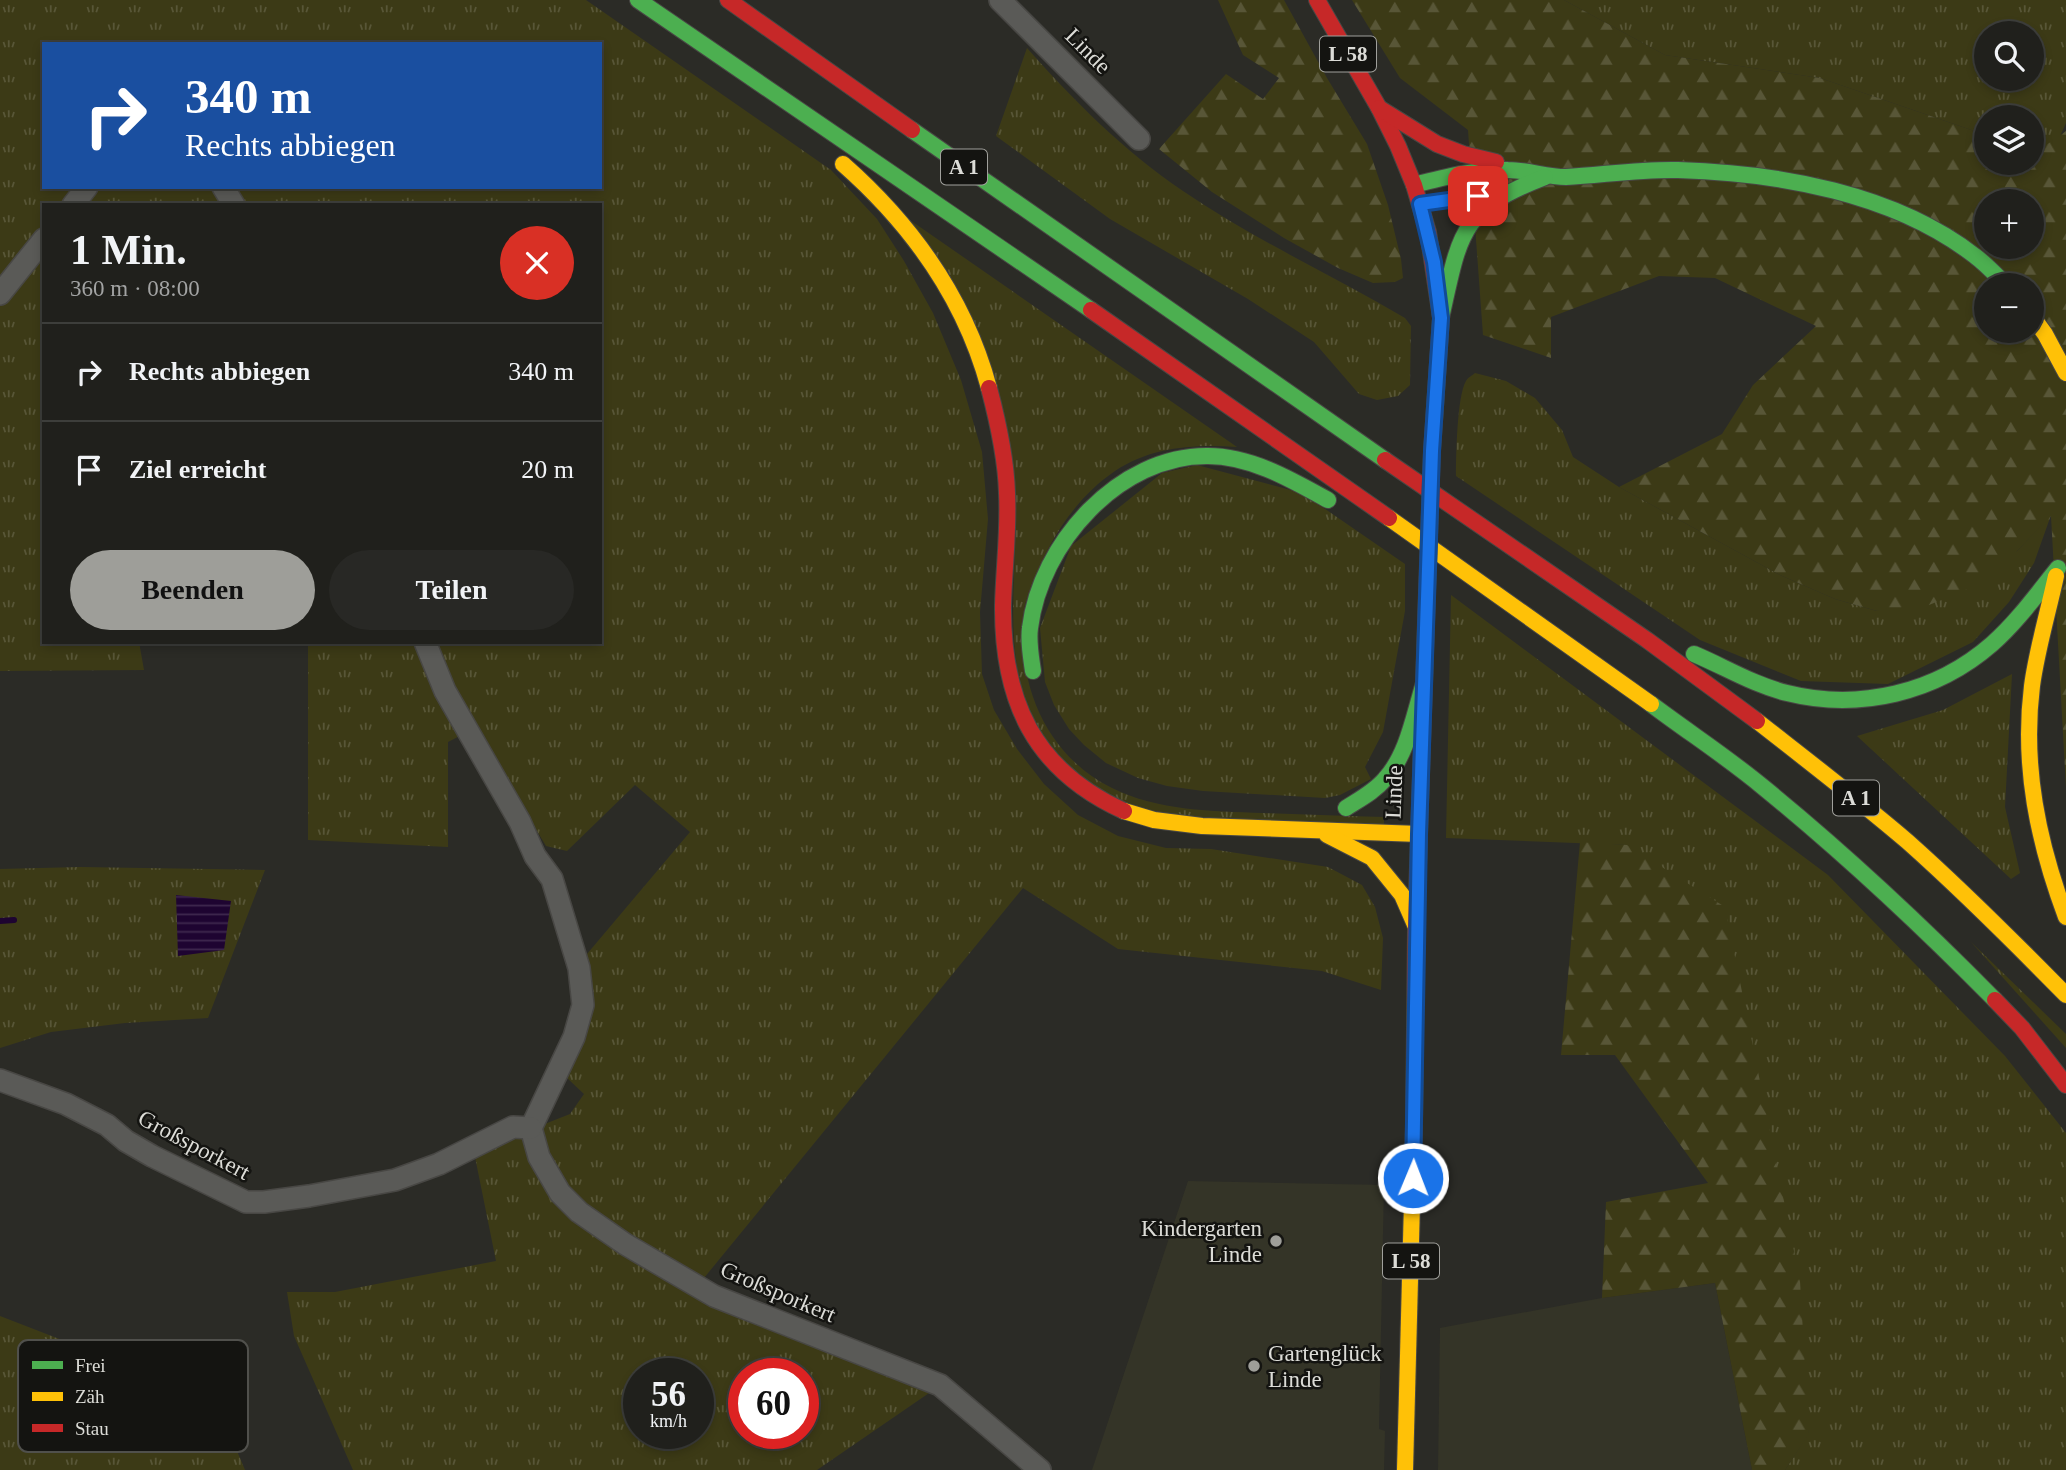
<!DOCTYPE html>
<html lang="de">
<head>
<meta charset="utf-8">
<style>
	:root { --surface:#20201c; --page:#282825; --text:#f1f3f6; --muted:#a2a3a3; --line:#3d3e3b; --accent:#9e9e99 }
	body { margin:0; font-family:Georgia,serif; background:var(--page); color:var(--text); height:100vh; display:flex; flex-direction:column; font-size:26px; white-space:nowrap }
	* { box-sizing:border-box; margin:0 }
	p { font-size:23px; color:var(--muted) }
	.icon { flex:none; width:38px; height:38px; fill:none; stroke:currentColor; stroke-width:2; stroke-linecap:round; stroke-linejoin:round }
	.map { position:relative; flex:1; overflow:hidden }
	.panel { position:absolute; left:42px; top:203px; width:560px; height:441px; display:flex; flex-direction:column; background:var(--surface); border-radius:0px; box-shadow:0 4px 10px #0003,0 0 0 2px var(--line) }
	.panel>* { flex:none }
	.top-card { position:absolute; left:42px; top:42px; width:560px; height:147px; border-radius:0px; box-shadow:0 4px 10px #0003,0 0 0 2px var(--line); background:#1a4fa0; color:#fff; overflow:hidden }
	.buttons { position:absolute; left:1974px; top:21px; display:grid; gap:14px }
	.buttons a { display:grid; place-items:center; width:70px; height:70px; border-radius:50%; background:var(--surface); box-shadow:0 4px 10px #0003,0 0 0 2px var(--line); font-size:35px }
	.speed { position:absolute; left:623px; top:1358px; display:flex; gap:14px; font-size:35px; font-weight:700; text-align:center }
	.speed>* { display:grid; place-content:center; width:91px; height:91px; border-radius:50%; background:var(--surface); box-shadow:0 4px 10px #0003,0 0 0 2px var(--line); line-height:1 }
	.speed small { font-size:18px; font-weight:400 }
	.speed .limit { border:10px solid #d22; background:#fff; color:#111 }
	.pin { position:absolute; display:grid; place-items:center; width:60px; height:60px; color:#fff; margin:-30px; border-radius:14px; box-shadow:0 4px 10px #0006 }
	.me { position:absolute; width:77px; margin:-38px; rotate:1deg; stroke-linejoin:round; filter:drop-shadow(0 0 5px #0008) }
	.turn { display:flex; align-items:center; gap:24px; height:147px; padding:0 28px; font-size:32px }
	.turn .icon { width:91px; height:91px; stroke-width:2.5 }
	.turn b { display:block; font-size:49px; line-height:60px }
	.round { display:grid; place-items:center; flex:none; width:74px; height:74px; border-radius:37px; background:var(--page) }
	.head { display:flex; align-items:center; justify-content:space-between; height:119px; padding:0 28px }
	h1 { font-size:42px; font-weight:700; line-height:52px }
	.button { display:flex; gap:14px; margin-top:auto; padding:14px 28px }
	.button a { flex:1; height:80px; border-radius:42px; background:var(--accent); color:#111; font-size:28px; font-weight:700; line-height:80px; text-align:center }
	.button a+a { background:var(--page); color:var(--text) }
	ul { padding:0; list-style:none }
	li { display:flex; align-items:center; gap:21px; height:98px; padding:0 28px; border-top:2px solid var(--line) }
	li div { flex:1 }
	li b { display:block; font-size:26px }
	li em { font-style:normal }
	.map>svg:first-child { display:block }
	.built { fill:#343427 }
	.grass { fill:url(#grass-tufts); fill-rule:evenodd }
	.forest { fill:url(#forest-firs); fill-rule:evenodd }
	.water { fill:url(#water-rules) }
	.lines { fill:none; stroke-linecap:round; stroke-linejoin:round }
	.stream { stroke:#1e0431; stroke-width:6 }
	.street-casing { stroke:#484744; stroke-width:24 }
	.fast-casing { stroke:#484744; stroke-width:18 }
	.slow-casing { stroke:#484744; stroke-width:18 }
	.jam-casing { stroke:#484744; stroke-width:18 }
	.street { stroke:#5a5a57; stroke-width:21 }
	.fast { stroke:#4caf50; stroke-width:16 }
	.slow { stroke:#ffc107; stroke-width:16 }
	.jam { stroke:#c62828; stroke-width:16 }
	.fast-bridge-casing { stroke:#484744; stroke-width:18; stroke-linecap:butt }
	.fast-bridge { stroke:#4caf50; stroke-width:16 }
	.route-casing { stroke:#114b97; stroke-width:18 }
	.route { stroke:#1a73e8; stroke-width:12 }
	.poi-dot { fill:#9e9e99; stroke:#141411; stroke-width:2.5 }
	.labels { text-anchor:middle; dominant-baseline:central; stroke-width:5; stroke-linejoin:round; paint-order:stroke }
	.shield { fill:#141411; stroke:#a0a09c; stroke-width:2 }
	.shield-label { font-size:21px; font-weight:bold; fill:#dcdcd7 }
	.street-label { font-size:23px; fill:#dcdcd7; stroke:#141411 }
	.poi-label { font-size:23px; fill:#dcdcd7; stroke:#141411; text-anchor:end }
	.key { fill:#141411; stroke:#50504c; stroke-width:2 }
	.key-label { font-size:19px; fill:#dcdcd7 }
</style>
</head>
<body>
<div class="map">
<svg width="2066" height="1470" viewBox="0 0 2066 1470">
	<defs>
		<pattern id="grass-tufts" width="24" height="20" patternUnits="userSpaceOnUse" patternTransform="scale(1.75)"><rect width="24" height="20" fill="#3c3a16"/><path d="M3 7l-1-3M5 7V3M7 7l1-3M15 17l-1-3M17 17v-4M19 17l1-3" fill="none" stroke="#585637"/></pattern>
		<pattern id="forest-firs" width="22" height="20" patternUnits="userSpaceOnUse" patternTransform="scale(1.75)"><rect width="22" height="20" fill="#3c3a16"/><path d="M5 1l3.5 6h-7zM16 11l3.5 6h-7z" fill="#585637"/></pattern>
		<pattern id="water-rules" width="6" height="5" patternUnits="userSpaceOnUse" patternTransform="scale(1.75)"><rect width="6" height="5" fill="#1e0431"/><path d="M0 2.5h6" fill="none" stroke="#3e284e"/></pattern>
	</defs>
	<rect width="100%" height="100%" fill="#2b2b26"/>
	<!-- built -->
	<g class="built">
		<path d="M1188,1181l196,4 -5,244 6,2 -1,39h-292z"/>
		<path d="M1715,1283l37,187h-314l2,-142 162,-30z"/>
	</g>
	<!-- grass -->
	<g class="grass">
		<path d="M0,0h586l245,170 46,49 27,42 29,52 28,67 21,72 6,67 -8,93 2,62 12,36 23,39 27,35 34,31 40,21 48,12 45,1 117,18 34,18 13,22 8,31 -2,52 -59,-19 -204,-22 -95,-61 -328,401 237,102 -115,79h-464l-59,-134 -7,-44h48l161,-31 -22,-109 96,-38 14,-20 -18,-17 20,-39 8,-41 -7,-43 103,-122 -55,-47 -68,66 -21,-5 -71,-118 -27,14v105l-140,-7v-198h292v-437h-556v437h95l5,28 -144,1zM44,44h556v143h-556zM639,1374h59v59h-59zM744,1374h59v59h-59z"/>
		<path d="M1564,0h502v123l-6,13 -24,17 -4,-2v-34h-46v18l-166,-57 -155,-23zM1986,33h46v46h-46z"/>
		<path d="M1027,48c46,52 98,104 156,143 70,48 149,84 222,127l6,8 -1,59 -12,11 -21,4 -18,-6 -45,-52 -66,-43 -138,-80 -114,-83z"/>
		<path d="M907,218l330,229c-43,-3 -86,0 -122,24 -40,27 -67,71 -83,114 -3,8 -7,17 -8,26 -8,71 21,144 88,177 46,23 100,23 150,25 41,1 82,3 122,4v9c-44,-2 -88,-3 -132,-5 -34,-1 -68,-1 -101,-10 -36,-10 -69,-27 -94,-56 -73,-83 -29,-198 -45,-297 -16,-95 -48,-163 -105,-240z"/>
		<path d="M1475,373l31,8 29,17 27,32 11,27 46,30 161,88 55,24 42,12 140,-60 34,-36 -17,48 -25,39 -36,40 -85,42 -87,-3 -101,-41 -244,-164c0,-19 1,-80 10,-95 2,-4 6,-5 9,-8z"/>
		<path d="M1197,465l105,28 103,71v47l-22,121 -18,35 6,12 -31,16 -15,3 -122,-7 -36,-5 -29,-8 -32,-15 -22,-18 -15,-16 -15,-24 -9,-23 -5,-54 31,-82 91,-73z"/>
		<path d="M1451,595l377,280 177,181 61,77v337h-281l24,-37 -182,-588 -181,-7z"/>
		<path d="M2012,674l-7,133 15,66 -9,6 -154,-143 86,-26z"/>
		<path d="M80,867l185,3 -57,148 -83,5 -74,9 -51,16v-179z"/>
		<path d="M1971,942l95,92v14z"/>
		<path d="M0,1316l80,31 92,81 11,-7 38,-8 24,57h-245z"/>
	</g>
	<!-- forest -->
	<g class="forest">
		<path d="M1218,0h66l43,78 40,66 21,61 13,54 2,19 -8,4 -22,1 -35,-15 -54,-30 -72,-46 -53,-43 67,-75 37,25 16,-21 -36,-23z"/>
		<path d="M1352,0h212l101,55 155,23 166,57v28h46v-12l4,1 30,-21v657l-15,-272 -34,35 -37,33 -51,21 -52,6 -42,-12 -55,-24 -161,-88 103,-53 31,-49 63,-59 -101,-48 -56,-2 -108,41v41l-68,-23 -15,-205 -68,-52zM1986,201h46v46h-46zM1986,285h46v46h-46z"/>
		<path d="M1580,842l47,3 98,62 75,374 9,153 -24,36h-33l-37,-187 -113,15 4,-96 102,-19 -93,-128h-54z"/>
	</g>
	<!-- water -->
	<path class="water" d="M176,895l55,6 -7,49 -46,6z"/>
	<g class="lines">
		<!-- stream -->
		<path class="stream" d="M0,921l14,-1"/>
		<!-- street casing -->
		<g class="street-casing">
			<g id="street">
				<path d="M1000,0l139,139"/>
				<path d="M223,187l11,18"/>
				<path d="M73,205l14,-18"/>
				<path d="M0,294l44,-55"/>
				<path d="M425,642l20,49 75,131 15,34 17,23 27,89 4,37 -9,32 -43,91 8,29 21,36 19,19 46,32 89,52 226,89 100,85"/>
				<path d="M0,1080l66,24 41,21 19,16 26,15 94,46h18l45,-6 86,-16 44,-16 74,-37 18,1"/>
			</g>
		</g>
		<!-- fast casing -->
		<g class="fast-casing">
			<g id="fast">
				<path d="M638,0l453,310"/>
				<path d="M912,130l473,330"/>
				<path d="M1414,185c31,-8 62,-16 94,-15 20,0 38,7 58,7 37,-2 74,-8 112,-7 100,3 216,23 297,86 11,8 21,19 31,29"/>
				<path d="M1441,318c19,-84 18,-108 104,-141"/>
				<path d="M1694,654c31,13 60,31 93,39 72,18 149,0 205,-49 25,-22 45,-50 66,-76"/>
				<path d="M1033,671c-2,-14 -5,-29 -3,-43 10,-84 89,-173 178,-172 43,0 84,24 120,44"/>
				<path d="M1651,704c37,28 76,53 112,83 81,66 158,138 232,213"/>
				<path d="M1346,808c14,-9 29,-17 39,-29 23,-25 29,-65 39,-96"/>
			</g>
		</g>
		<!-- slow casing -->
		<g class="slow-casing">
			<g id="slow">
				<path d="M843,164c68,60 122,135 146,224"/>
				<path d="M2032,316l13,18 21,39"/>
				<path d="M1389,518l262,186"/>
				<path d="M2056,576c-8,37 -19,73 -24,110 -10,80 6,156 34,231"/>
				<path d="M1757,721c51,40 102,79 151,121 55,49 107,101 158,153"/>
				<path d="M1124,811l30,9 48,6 217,8"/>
				<path d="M1327,835l45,23 30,37 14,32"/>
				<path d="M1405,1470l9,-343"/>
			</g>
		</g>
		<!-- jam casing -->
		<g class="jam-casing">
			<g id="jam">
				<path d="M728,0l184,130"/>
				<path d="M1317,0l62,108 19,38 16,39 14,47 13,86 -9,133"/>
				<path d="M1379,108l58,36 26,10 33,8"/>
				<path d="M1091,310l298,208"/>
				<path d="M989,388c9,34 17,69 18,105 2,37 -3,74 -4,112 -1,96 31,165 121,206"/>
				<path d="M1385,460l262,180 110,81"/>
				<path d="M1995,1000l27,28 44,57"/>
				<path d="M1414,1127l2,-200 11,-335"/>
			</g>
		</g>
		<!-- street -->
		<use href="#street" class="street"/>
		<!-- fast -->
		<use href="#fast" class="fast"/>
		<!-- slow -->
		<use href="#slow" class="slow"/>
		<!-- jam -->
		<use href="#jam" class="jam"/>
		<!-- fast-bridge casing -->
		<g class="fast-bridge-casing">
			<path id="fast-bridge" d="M1427,592l5,-141"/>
		</g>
		<!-- fast-bridge -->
		<use href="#fast-bridge" class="fast-bridge"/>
	</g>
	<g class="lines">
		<!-- route casing -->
		<g class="route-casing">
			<path id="route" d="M1413,1178l6,-344 13,-383 9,-133 -7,-56 -14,-58 58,-8"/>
		</g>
		<!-- route -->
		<use href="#route" class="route"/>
	</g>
	<!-- markers -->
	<g class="poi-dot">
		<circle cx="1276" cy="1241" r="7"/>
		<circle cx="1254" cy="1366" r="7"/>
	</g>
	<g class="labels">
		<!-- shield labels -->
		<g class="shield">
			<rect x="1320" y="36.5" width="56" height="35" rx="5"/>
			<rect x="941" y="149.5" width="46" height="35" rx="5"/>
			<rect x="1833" y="780.5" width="46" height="35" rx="5"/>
			<rect x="1383" y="1243.5" width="56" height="35" rx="5"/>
		</g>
		<g class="shield-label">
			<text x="1348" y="54">L 58</text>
			<text x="964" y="167">A 1</text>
			<text x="1856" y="798">A 1</text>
			<text x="1411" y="1261">L 58</text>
		</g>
		<!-- street labels -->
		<g class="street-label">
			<text transform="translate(1088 51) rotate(45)">Linde</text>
			<text transform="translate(1394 792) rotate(-88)">Linde</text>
			<text transform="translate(194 1145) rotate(28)">Großsporkert</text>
			<text transform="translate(778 1292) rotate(23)">Großsporkert</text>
		</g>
		<!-- poi labels -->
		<g class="poi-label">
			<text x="1262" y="1228">Kindergarten<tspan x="1262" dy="26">Linde</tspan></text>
			<text x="1268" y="1353" text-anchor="start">Gartenglück<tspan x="1268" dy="26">Linde</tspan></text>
		</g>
	</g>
	<!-- legend -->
	<rect x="18" y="1340" width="230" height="112" rx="10" class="key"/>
	<rect x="32" y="1361" width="31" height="8" fill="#4caf50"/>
	<rect x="32" y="1392" width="31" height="9" fill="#ffc107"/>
	<rect x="32" y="1424" width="31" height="8" fill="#c62828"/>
	<g class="key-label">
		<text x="75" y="1372">Frei</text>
		<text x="75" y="1403">Zäh</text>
		<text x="75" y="1435">Stau</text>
	</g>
</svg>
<div class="buttons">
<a><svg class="icon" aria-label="search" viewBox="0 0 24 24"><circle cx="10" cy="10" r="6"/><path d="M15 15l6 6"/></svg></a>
<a><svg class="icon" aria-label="layers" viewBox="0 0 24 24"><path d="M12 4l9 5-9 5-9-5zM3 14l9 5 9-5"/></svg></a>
<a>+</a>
<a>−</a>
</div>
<div class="speed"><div>56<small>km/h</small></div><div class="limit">60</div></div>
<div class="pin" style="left:1478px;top:196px;background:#d93025"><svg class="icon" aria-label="arrive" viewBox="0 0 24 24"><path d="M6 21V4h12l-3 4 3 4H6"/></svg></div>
<svg class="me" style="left:1413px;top:1178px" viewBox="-20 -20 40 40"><circle r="17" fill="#1a73e8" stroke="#fff" stroke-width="3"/><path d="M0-11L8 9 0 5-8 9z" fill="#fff"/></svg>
<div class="top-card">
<div class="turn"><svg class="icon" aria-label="right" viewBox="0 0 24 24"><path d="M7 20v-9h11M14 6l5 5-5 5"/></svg><div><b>340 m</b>Rechts abbiegen</div></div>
</div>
<section class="panel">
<div class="head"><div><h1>1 Min.</h1><p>360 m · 08:00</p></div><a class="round" style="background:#d93025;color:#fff"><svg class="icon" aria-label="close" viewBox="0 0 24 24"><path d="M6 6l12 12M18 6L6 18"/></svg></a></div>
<ul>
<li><svg class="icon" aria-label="right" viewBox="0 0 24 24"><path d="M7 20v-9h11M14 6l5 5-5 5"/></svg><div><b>Rechts abbiegen</b></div><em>340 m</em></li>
<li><svg class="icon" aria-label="arrive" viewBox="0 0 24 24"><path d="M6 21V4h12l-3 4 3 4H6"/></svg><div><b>Ziel erreicht</b></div><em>20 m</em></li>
</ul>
<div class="button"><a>Beenden</a><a>Teilen</a></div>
</section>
</div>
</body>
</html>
